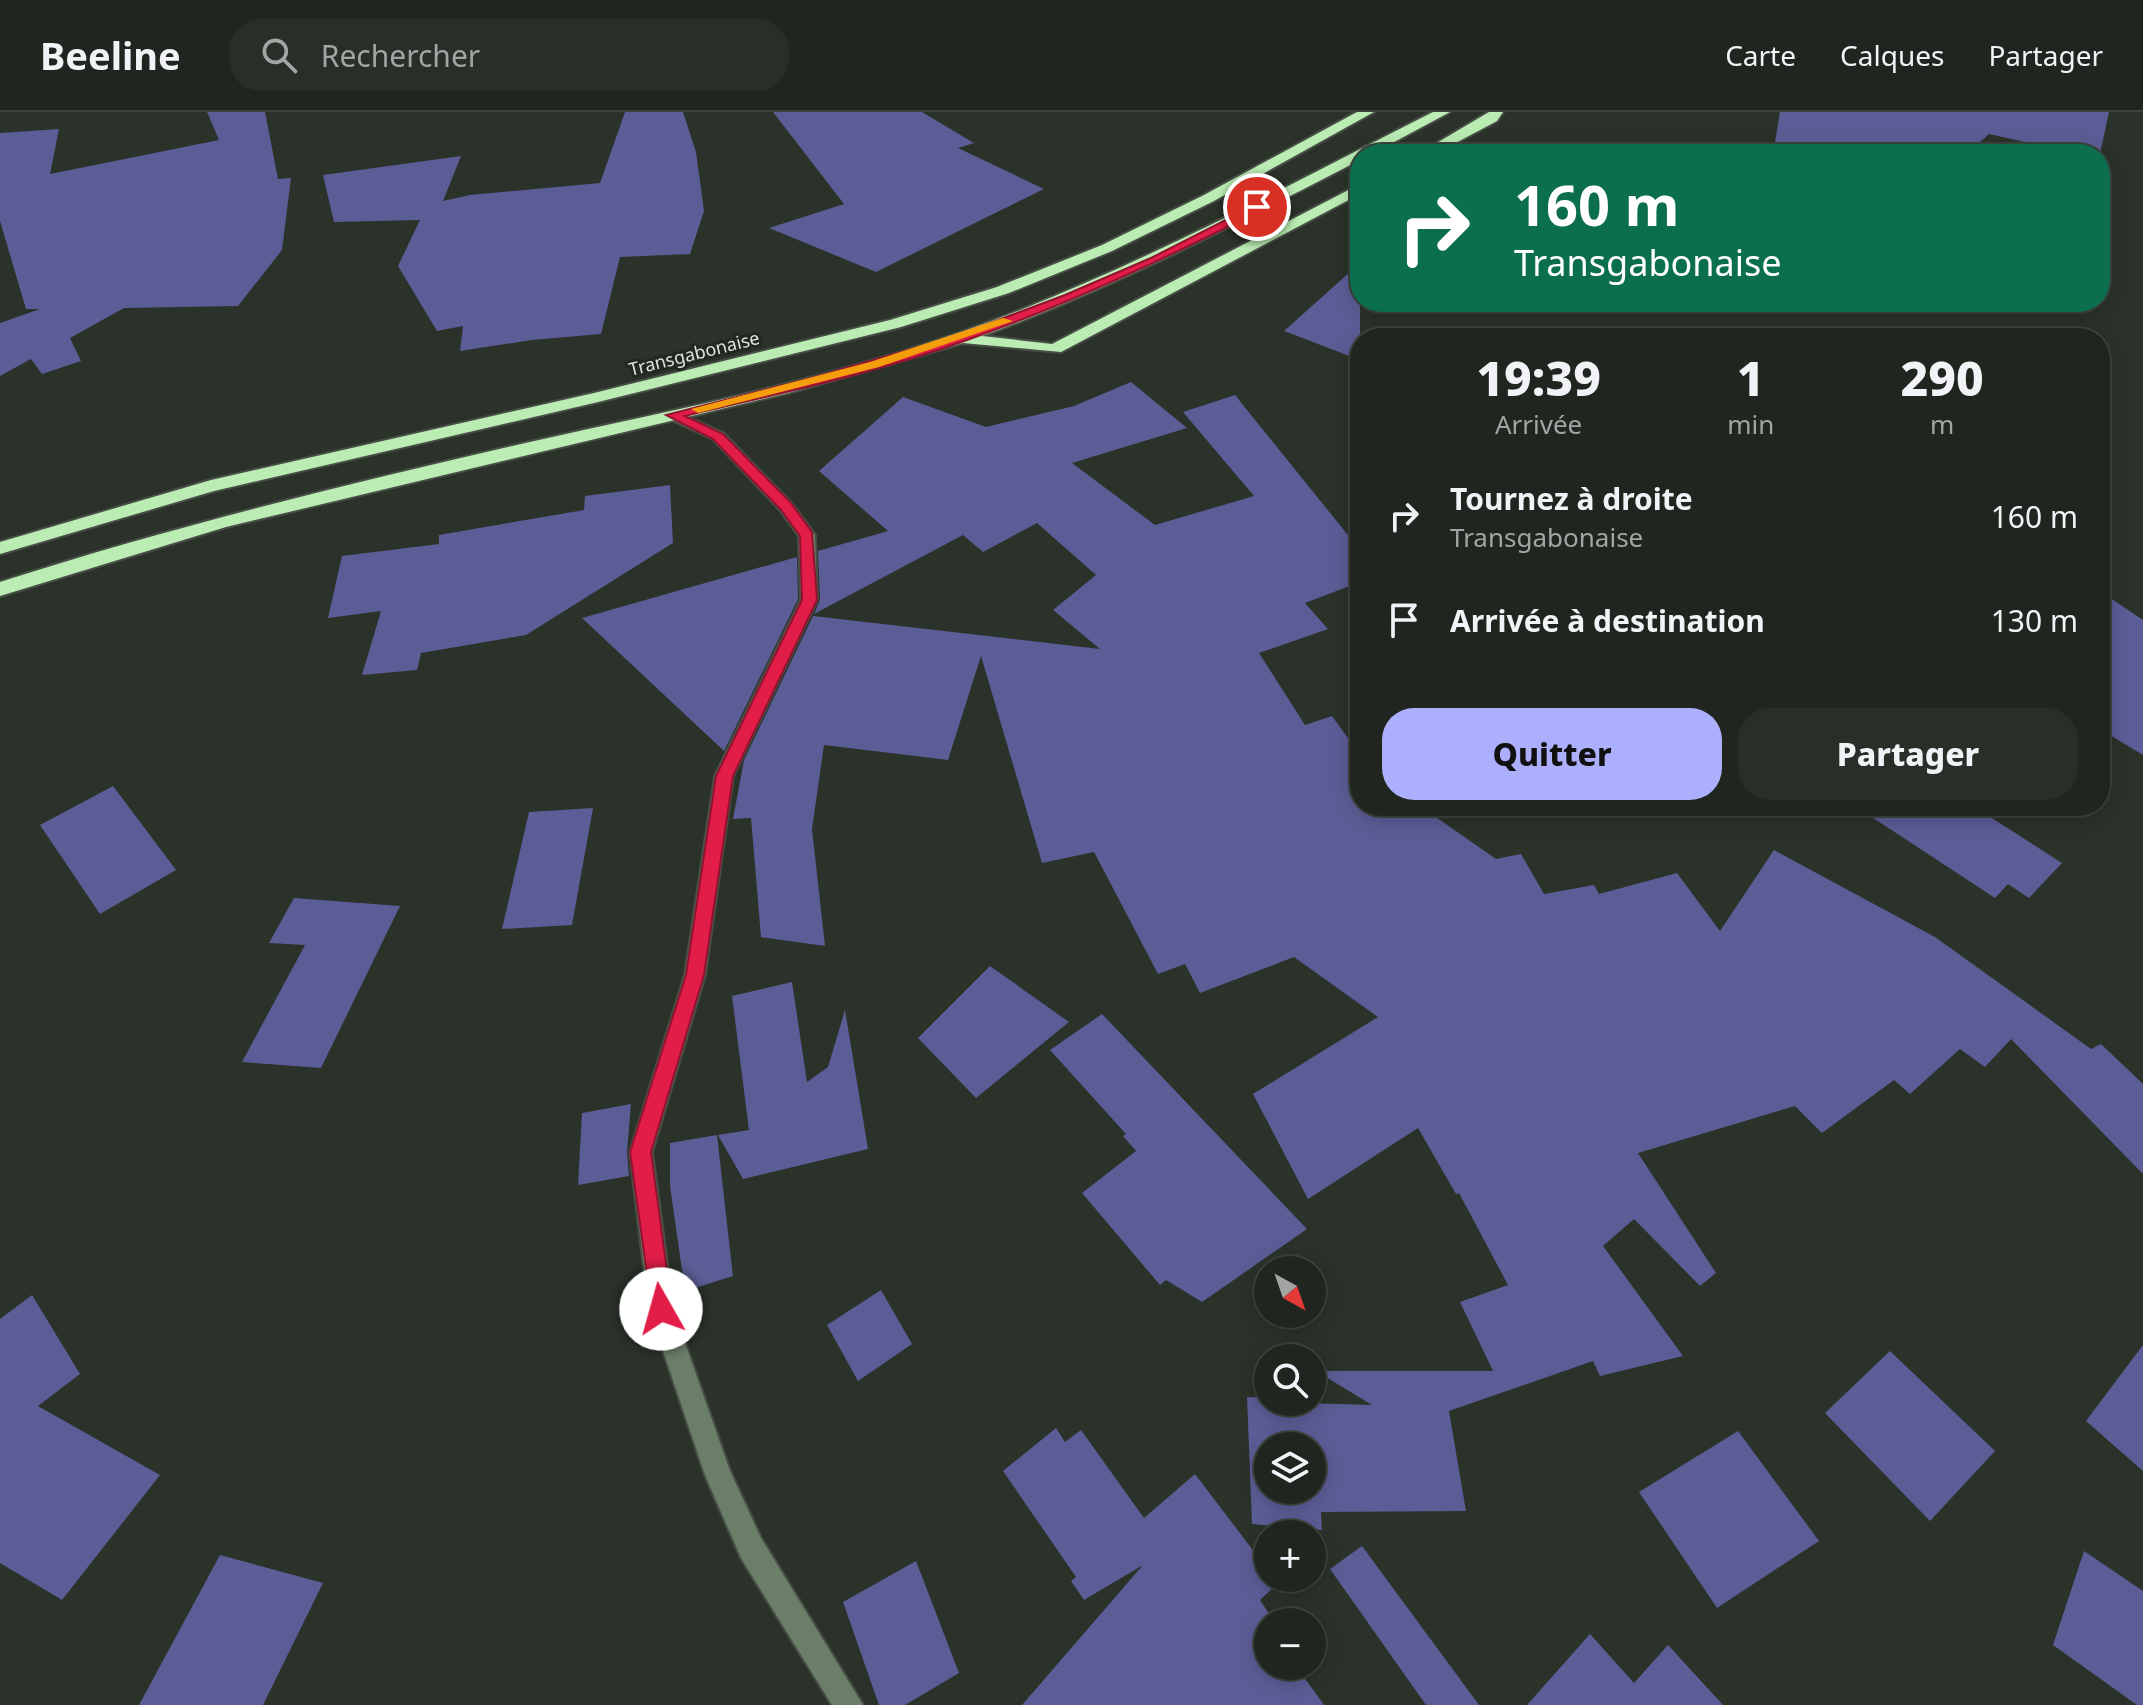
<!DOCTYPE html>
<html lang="fr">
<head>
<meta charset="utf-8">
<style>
	:root { --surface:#20261f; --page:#282e28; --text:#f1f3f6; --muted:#a2a5a4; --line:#3d433d; --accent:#acaffb }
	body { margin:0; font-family:"Noto Sans",sans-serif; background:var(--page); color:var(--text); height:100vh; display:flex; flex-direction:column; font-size:30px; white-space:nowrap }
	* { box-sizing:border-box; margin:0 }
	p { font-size:26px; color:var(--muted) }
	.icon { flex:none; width:44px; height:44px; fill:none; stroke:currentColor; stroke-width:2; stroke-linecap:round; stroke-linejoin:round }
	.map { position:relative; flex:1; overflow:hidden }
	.side { position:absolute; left:1350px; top:216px; width:760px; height:488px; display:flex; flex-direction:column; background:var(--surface); border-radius:32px; box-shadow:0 4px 20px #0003,0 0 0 2px var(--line) }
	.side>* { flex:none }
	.banner { position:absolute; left:1350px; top:32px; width:760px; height:168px; border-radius:32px; box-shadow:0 4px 20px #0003,0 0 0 2px var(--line); background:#0b6e4f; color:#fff; overflow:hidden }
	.needle { width:52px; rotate:140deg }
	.tools { position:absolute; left:1254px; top:1144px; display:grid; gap:16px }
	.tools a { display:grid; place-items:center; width:72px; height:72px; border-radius:50%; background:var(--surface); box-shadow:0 4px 20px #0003,0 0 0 2px var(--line); font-size:40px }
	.pin { position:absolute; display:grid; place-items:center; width:68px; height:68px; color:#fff; margin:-34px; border:4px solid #fff; border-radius:50%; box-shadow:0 2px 8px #0007 }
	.me { position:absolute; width:88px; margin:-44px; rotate:353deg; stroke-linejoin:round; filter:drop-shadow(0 0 6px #0008) }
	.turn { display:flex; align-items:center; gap:28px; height:168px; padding:0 32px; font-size:36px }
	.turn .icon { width:104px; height:104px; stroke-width:2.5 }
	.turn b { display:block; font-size:56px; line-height:68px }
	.eta { display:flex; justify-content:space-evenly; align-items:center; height:136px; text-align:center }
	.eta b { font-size:48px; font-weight:800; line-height:56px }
	.cta { display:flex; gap:16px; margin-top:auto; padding:16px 32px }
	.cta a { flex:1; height:92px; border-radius:32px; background:var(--accent); color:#111; font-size:32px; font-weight:800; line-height:92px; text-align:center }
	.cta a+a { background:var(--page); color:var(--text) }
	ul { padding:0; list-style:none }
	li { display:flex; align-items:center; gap:24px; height:104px; padding:0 32px }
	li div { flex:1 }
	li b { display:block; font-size:30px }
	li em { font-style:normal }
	header { display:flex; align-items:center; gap:48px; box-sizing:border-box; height:112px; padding:0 40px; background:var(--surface); border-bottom:2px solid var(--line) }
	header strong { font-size:38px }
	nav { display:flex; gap:44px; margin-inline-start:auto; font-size:28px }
	.search { width:560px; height:72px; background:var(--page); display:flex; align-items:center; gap:20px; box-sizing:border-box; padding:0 28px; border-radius:32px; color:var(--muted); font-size:30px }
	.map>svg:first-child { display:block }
	.building { fill:#5b5d96; fill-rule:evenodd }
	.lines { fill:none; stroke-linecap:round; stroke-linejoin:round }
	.minor-casing { stroke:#474e46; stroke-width:4 }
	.highway-casing { stroke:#474e46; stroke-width:4 }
	.minor { fill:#6a7e68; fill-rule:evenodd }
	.highway { fill:#bbecb4; fill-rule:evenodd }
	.route { fill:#e11d48; stroke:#92132f; stroke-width:2 }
	.slow { fill:#f59e0b }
	.labels { text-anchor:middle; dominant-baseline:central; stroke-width:6; stroke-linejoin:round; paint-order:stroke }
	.far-street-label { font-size:18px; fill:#dde3dd; stroke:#20281f }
</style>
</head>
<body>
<header>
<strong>Beeline</strong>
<div class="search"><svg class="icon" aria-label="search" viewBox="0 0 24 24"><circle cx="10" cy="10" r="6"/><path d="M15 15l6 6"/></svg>Rechercher</div>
<nav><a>Carte</a><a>Calques</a><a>Partager</a></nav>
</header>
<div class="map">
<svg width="2143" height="1593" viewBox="0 0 2143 1593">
	<rect width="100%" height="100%" fill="#2a3229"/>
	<!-- building -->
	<g class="building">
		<path d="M207,0h58l13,67 13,-1 -9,72 -44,56 -114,2 -54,30 11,23 -39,13 -11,-15 -31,17v-53l40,-14h-14l-26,-88v-88l59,-4 -9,45 169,-34z"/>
		<path d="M625,0h58l13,40 8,59 -14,43 -70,3 -19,77 -69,6 -72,11 3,-25 -26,5 -39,-65 22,-46 -86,2 -11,-47 138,-19 -18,45 27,-6 130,-12z"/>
		<path d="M773,0h149l52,31 -16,5 86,41 -168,83 -107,-44 75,-24z"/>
		<path d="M1780,0h329l-9,42h-22l-89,-20 -22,20h-194z"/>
		<path d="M1360,151v97l-76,-29z"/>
		<path d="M1131,270l56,46 -115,35 83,62 99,-29 -71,-84 52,-17 125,155v32l-55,21 23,26 -69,24 46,72 27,-9 28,39v51h60l76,53 25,-5 23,40 50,-9 5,9 78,-21 43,58 54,-81 161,87 156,112 10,-5 42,40v90l-132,-135 -26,28 -25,-18 -50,45 -16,-14 -72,53 -27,-27 -157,47 78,120 -16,13 -66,-67 -31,27 80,110 -83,20 -7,-15 -144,50 17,100 -145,1 1,18 -70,-6 -5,-127 21,1v4l104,3 -56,-34h177l-33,-69 48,-17 -49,-92 -3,1 -38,-66 -110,71 -55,-105 125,-77 -84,-60 -94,36 -15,-29 -27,10 -64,-122 -52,11 -61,-207 -33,104 -124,-15 -12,84 13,117 -64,-9 -10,-119 -18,1 11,-59 69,-144 287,33 -47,-39 43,-35 -59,-52 -54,29 -20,-17 -149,79 6,-14 -2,-49 70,-20 -69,-60 84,-74 83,30 88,-21zM1268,1334h44v44h-44z"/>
		<path d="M670,373l3,58 -147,92 -105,18 -4,17 -55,5 19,-64 -53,7 14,-62 97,-12v-9l145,-25 1,-14z"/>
		<path d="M797,445l1,42 -74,152 -142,-133z"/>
		<path d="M2100,479l43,29v135l-43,-26z"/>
		<path d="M113,674l63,84 -76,44 -60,-89z"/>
		<path d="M1855,694h118l89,57 -33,35 -21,-14 -13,14z"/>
		<path d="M593,696l-21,117 -70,4 27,-117z"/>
		<path d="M294,786l106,8 -79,162 -79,-6 63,-117 -36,-2z"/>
		<path d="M990,854l79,56 -93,76 -58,-60z"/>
		<path d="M792,870l15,100 21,-15 17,-57 23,139 -125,30 -25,-44 31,-5 -17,-134z"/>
		<path d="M1102,902l205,215 -105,73 -36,-22 -6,5 -78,-92 54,-42 -13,-15 3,-2 -76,-84z"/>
		<path d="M631,992l-4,48 2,24 -51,9 4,-72z"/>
		<path d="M717,1023l16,141 -48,15 -15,-105v-43z"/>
		<path d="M881,1178l31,54 -54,37 -31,-56z"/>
		<path d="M32,1183l48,79 -42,32 122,69 -98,125 -62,-37v-244z"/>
		<path d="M2143,1233v126l-57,-50z"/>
		<path d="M1890,1239l105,100 -65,70 -105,-108z"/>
		<path d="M1056,1316l9,14 16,-12 63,88 51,-44 73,96v8h6l4,5 -18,17 10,15 -6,6 4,5v40h28l28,39h-302l121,-140 -59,35 -13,-19 5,-4 -73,-106z"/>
		<path d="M1738,1319l81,110 -102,67 -78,-116z"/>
		<path d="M1362,1434l117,159h-53l-96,-136z"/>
		<path d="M2084,1439l59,40v114h-6l-84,-60z"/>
		<path d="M220,1443l103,28 -60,122h-124z"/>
		<path d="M916,1449l43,112 -54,32h-26l-36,-103z"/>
		<path d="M1590,1522l44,49 34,-38 55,60h-196z"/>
	</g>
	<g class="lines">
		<!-- minor casing -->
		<g class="minor-casing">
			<path id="minor" d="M673,299l50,22 68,70 24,32 2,65 -84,176 -28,199 -53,177 21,157 57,162 31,67 102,167h-31l-91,-147 -36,-83 -56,-166 -19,-157 55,-177 30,-199 86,-176 -2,-64 -18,-25 -68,-72 -45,-21 -2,-3z"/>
		</g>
		<!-- highway casing -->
		<g class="highway-casing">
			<g id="highway">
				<path d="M1357,0h17l-160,89 -102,50 -103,42 -108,34 -307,76 -380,88 -214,63v-12l211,-62 383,-87 296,-73 107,-33 105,-42 102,-50z"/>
				<path d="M1433,0h17l-78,42h-12v6c-124,64 -247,128 -378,176l70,8 308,-160v10l-299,158 -98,-9 -175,50 -562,134 -226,69v-14c174,-56 351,-99 530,-140 128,-29 259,-54 384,-94 182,-58 349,-150 519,-236z"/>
				<path d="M1489,0h14l-6,9 -62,33h-17z"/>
			</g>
		</g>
		<!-- minor -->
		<use href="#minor" class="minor"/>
		<!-- highway -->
		<use href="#highway" class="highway"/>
	</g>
	<!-- route -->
	<path class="route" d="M1257,92l4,1v5c-96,49 -192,94 -294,130 -91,33 -187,53 -282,76l38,18 68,69 21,29 5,68 -84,176 -29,199 -53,177 21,157 -3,8 -8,3 -8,-3 -23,-165 56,-177 30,-199 86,-176 -2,-64 -19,-26 -68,-71 -47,-24 149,-38 141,-41 109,-41 86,-37z"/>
	<!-- slow -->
	<path class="slow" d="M1003,206l10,3 -134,46 -181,46 -7,-4 179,-47z"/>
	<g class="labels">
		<!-- far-street labels -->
		<g class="far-street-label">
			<text transform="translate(694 241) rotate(-14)">Transgabonaise</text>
		</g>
	</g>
</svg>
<div class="tools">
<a><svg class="needle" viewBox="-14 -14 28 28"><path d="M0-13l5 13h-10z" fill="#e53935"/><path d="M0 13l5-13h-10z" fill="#a2a5a4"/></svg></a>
<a><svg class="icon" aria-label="search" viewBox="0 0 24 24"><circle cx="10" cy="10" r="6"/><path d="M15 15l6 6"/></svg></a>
<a><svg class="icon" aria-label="layers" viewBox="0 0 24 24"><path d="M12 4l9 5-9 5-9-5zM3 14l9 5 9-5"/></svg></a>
<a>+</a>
<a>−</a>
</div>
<div class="pin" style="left:1257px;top:95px;background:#d93025"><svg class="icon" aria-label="arrive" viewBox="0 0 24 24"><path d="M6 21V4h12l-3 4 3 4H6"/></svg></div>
<svg class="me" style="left:661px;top:1197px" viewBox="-20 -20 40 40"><circle r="19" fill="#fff"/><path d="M0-13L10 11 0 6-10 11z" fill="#e11d48"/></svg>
<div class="banner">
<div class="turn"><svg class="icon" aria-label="right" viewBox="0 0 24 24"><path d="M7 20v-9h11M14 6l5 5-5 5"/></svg><div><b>160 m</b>Transgabonaise</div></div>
</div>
<section class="side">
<div class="eta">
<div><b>19:39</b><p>Arrivée</p></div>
<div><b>1</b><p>min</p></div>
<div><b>290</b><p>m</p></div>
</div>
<ul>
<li><svg class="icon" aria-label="right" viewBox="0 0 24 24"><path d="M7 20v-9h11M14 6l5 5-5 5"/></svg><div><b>Tournez à droite</b><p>Transgabonaise</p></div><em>160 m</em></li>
<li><svg class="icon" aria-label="arrive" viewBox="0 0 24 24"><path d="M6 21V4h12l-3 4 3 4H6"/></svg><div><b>Arrivée à destination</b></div><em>130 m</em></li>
</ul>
<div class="cta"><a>Quitter</a><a>Partager</a></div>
</section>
</div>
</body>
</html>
